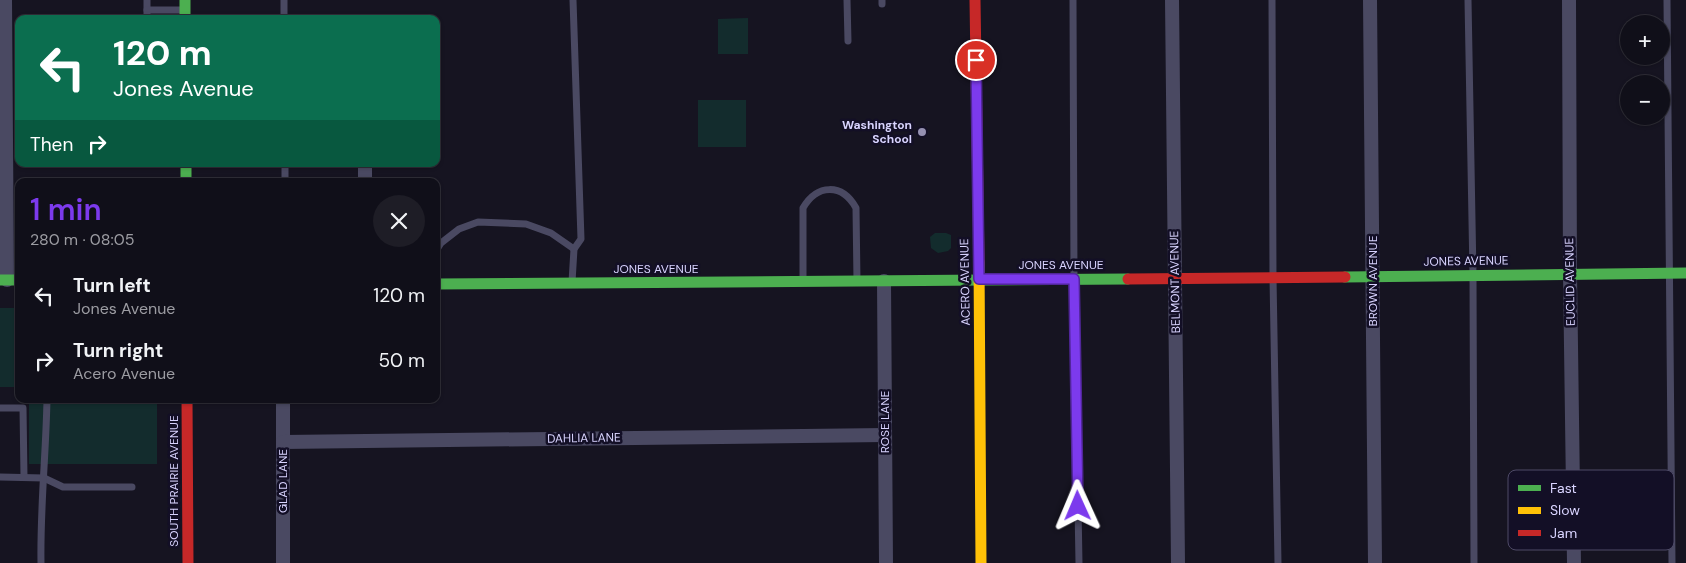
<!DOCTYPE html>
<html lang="en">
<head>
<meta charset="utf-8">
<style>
	:root { --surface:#100f19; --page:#1e1d26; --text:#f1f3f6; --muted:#9c9ca2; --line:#302f38; --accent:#7c3aed }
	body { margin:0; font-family:"DM Sans",sans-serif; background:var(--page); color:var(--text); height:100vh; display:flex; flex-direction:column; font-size:19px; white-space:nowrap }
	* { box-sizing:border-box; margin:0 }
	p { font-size:16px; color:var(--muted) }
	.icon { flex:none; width:28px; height:28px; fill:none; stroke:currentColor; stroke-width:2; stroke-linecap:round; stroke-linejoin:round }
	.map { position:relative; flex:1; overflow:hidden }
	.drawer { position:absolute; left:15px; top:178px; width:425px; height:225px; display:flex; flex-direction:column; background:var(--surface); border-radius:10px; box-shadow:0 1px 4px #0004,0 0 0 1px var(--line) }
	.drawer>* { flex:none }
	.banner { position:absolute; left:15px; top:15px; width:425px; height:152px; border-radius:10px; box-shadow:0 1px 4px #0004,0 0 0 1px var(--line); background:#0b6e4f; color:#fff; overflow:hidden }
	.buttons { position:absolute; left:1620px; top:15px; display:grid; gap:10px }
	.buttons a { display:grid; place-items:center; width:50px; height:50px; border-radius:50%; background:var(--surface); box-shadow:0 1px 4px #0004,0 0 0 1px var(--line); font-size:25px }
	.pin { position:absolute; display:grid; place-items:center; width:42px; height:42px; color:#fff; margin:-21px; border:2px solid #fff; border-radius:50%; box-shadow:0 1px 5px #0007 }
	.me { position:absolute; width:55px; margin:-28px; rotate:359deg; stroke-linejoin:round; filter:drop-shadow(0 0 4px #0008) }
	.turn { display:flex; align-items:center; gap:18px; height:105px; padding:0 15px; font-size:22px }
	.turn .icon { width:65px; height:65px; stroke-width:2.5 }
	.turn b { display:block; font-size:35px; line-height:42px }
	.then { display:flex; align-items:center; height:48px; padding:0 15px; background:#0003; gap:10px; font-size:19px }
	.round { display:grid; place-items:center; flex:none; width:52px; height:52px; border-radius:26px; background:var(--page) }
	.summary { display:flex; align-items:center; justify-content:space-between; height:85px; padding:0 15px }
	h1 { font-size:30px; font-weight:600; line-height:38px; color:var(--accent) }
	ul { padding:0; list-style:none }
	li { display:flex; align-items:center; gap:15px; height:65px; padding:0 15px }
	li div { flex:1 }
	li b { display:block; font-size:19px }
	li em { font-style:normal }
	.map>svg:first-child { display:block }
	.green { fill:#132c2d }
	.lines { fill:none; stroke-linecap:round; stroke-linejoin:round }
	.lane { stroke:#4a4962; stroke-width:7 }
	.street { stroke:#4a4962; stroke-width:14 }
	.fast { stroke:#4caf50; stroke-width:11 }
	.slow { stroke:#ffc107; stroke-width:11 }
	.jam { stroke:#c62828; stroke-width:11 }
	.route-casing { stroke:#51269a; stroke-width:12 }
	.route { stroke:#7c3aed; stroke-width:9 }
	.poi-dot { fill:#9591b1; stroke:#130f26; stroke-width:2 }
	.labels { text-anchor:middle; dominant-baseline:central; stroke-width:5; stroke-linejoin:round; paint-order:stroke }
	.poi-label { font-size:12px; font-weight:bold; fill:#d9d4ff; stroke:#130f26; text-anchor:end }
	.street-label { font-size:12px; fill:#d9d4ff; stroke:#130f26 }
	.key { fill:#130f26; stroke:#4e4a67; stroke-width:1 }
	.key-label { font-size:14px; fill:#d9d4ff }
</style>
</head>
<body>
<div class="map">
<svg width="1686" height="563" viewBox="0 0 1686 563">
	<rect width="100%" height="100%" fill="#161421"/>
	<!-- green -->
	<g class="green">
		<path d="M748,18v36h-30v-35z"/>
		<rect x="698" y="100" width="48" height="47"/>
		<path d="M935,233h11l5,2v13l-3,3 -10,2 -7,-5 -1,-11z"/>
		<rect x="0" y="308" width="19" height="79"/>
		<rect x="29" y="399" width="128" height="65"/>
	</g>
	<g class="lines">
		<!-- lane -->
		<g class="lane">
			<path d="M147,0v10"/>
			<path d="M284,0v19"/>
			<path d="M847,0l1,41"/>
			<path d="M882,0v4"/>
			<path d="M1073,0l1,279 5,284"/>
			<path d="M1272,0l1,278 5,285"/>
			<path d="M1468,0l5,275 1,288"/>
			<path d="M1667,0l5,563"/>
			<path d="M147,19v-9h38"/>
			<path d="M285,164v17"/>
			<path d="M436,251l5,-8 18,-14 19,-7 48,2 25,9 23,16"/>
			<path d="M803,280v-72c14,-24 39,-25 53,0l1,73"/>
			<path d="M572,282l2,-33 7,-10 -8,-239"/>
			<path d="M0,408h23l1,69"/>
			<path d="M0,477l44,1 19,9h69"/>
			<path d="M41,563c-1,-55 5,-109 6,-164"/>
		</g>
		<!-- street -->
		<g class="street">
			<path d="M5,0l2,280"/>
			<path d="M1172,0l6,563"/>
			<path d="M1370,0l5,563"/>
			<path d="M1569,0l1,274 4,289"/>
			<path d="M365,164v17"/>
			<path d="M884,281l2,282"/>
			<path d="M283,399v164"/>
			<path d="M283,442l602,-7"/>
		</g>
		<!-- fast -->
		<g class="fast">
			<path d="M185,0v19"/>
			<path d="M186,164v17"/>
			<path d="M1345,277l341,-4"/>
			<path d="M0,280h19"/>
			<path d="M436,284l692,-5"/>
		</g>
		<!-- slow -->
		<path class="slow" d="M979,262l2,301"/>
		<!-- jam -->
		<g class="jam">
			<path d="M975,0l4,262"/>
			<path d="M1128,279l217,-2"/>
			<path d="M187,399l1,164"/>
		</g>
	</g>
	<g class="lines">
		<!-- route casing -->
		<g class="route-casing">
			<path id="route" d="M976,60l3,219h95l4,227"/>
		</g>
		<!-- route -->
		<use href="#route" class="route"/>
	</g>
	<!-- markers -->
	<circle class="poi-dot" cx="922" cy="132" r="5"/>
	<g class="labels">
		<!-- poi labels -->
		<g class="poi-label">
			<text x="912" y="125">Washington<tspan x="912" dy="14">School</tspan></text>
		</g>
		<!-- street labels -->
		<g class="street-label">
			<text transform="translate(1466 261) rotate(-1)">JONES AVENUE</text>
			<text x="1061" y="265">JONES AVENUE</text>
			<text x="656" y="269">JONES AVENUE</text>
			<text transform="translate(1373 281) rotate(-90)">BROWN AVENUE</text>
			<text transform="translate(965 282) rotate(-91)">ACERO AVENUE</text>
			<text transform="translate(1175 282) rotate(-91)">BELMONT AVENUE</text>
			<text transform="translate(1570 282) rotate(-91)">EUCLID AVENUE</text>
			<text transform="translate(885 422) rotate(-90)">ROSE LANE</text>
			<text transform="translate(584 438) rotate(-1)">DAHLIA LANE</text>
			<text transform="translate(174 481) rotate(-90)">SOUTH PRAIRIE AVENUE</text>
			<text transform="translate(283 481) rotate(-90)">GLAD LANE</text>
		</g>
	</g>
	<!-- legend -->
	<rect x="1508" y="470" width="166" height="80" rx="8" class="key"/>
	<rect x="1518" y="485" width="23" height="6" fill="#4caf50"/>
	<rect x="1518" y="507" width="23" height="7" fill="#ffc107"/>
	<rect x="1518" y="530" width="23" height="6" fill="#c62828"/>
	<g class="key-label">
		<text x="1550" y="493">Fast</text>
		<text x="1550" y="515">Slow</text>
		<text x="1550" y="538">Jam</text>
	</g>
</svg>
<div class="buttons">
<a>+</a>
<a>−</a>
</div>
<div class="pin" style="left:976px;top:60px;background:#d93025"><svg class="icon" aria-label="arrive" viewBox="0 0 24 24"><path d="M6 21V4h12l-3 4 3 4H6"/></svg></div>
<svg class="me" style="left:1078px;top:506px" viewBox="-20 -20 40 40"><path d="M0-17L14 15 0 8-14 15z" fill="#7c3aed" stroke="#fff" stroke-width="4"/></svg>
<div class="banner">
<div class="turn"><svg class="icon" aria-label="left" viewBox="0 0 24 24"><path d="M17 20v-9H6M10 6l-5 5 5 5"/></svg><div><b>120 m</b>Jones Avenue</div></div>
<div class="then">Then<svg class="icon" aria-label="right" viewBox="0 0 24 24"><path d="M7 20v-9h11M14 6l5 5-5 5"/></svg></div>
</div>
<section class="drawer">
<div class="summary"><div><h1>1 min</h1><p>280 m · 08:05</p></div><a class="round"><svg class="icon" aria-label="close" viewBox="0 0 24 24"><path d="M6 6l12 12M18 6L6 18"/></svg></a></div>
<ul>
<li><svg class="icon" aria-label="left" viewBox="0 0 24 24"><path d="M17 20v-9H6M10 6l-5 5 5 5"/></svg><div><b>Turn left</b><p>Jones Avenue</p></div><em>120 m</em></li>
<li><svg class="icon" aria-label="right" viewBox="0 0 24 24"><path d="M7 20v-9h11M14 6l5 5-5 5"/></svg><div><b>Turn right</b><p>Acero Avenue</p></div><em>50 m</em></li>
</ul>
</section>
</div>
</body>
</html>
